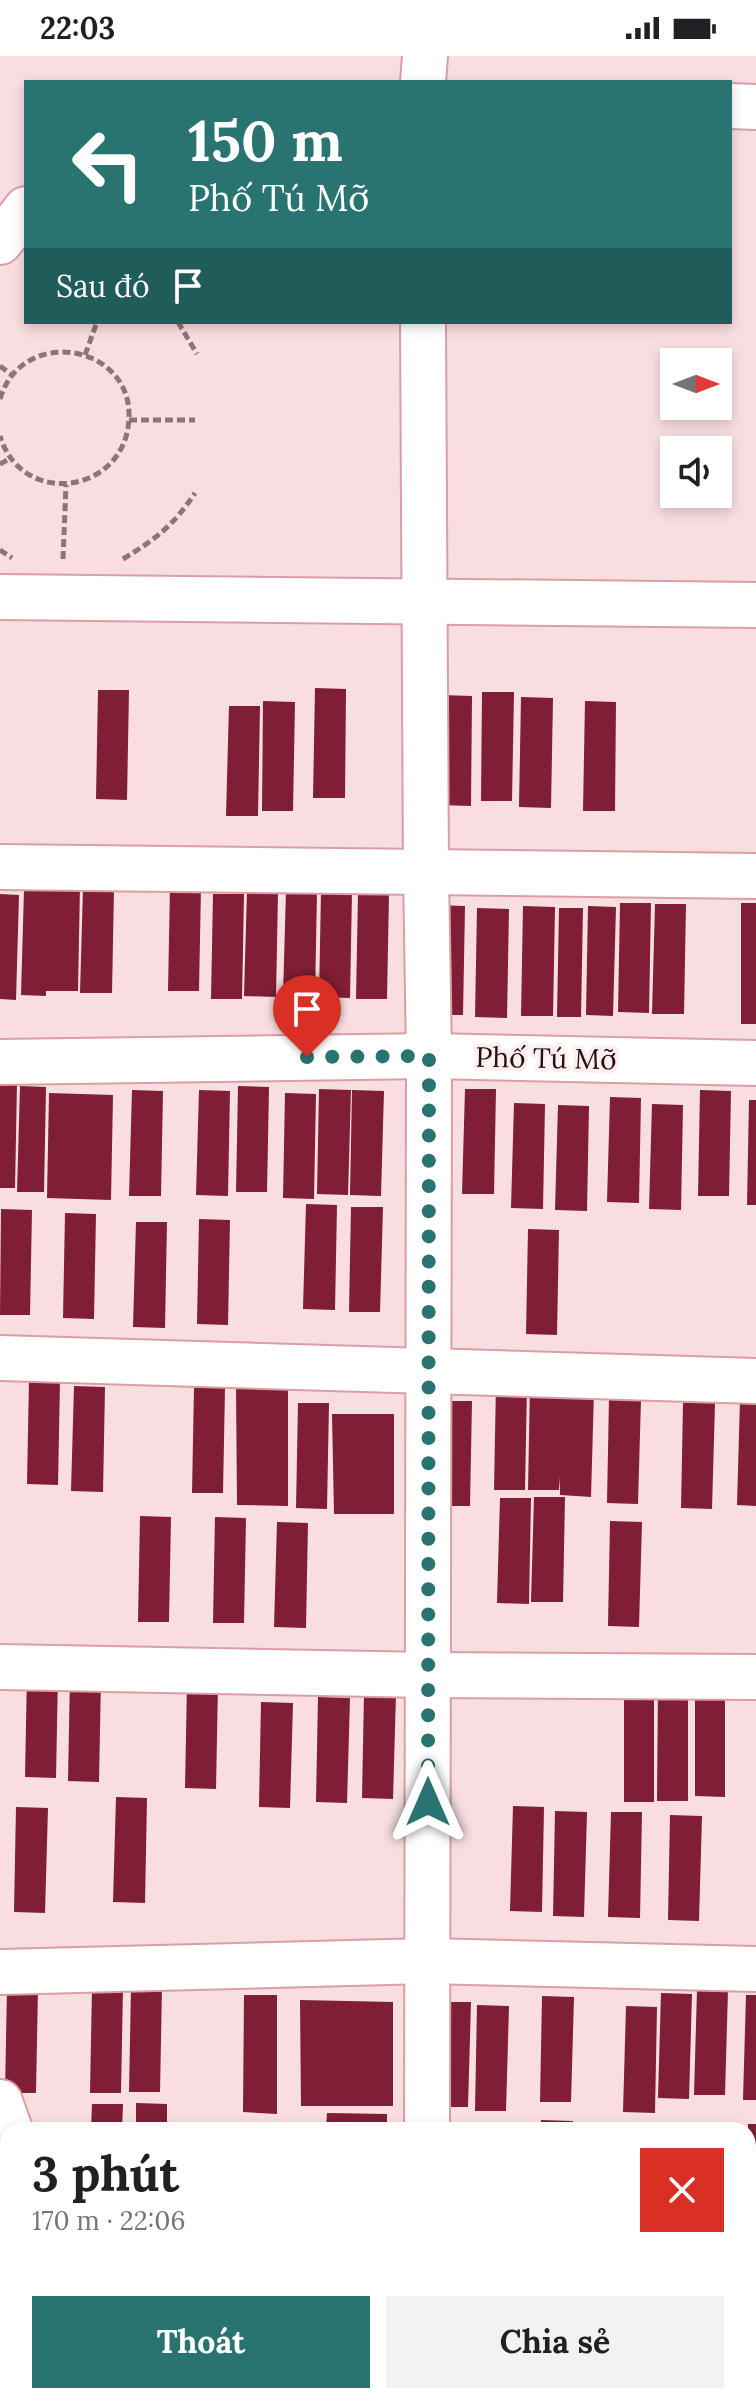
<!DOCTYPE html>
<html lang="vi">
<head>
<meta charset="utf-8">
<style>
	:root { --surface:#fff; --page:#f2f2f2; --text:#202124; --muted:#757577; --accent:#297371 }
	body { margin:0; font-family:Lora,serif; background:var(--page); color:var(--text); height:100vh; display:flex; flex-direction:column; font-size:30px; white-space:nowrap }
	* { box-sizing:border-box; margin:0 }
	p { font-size:26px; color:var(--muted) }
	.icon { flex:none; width:44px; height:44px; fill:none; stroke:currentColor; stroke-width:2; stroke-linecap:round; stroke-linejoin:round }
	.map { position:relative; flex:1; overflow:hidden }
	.side { position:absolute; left:0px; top:2066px; width:756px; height:282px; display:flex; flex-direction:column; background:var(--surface); border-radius:24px 24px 0 0; box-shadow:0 4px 12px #0003 }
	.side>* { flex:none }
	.hud { position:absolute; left:24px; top:24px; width:708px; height:244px; border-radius:0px; box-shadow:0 4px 12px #0003; background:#297371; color:#fff; overflow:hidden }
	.needle { width:52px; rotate:90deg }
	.tools { position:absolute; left:660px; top:292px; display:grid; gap:16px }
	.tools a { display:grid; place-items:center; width:72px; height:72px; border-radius:0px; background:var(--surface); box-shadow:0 4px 12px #0003; font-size:40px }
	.pin { position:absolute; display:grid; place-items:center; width:68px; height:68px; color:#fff; margin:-82px -34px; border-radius:50% 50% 50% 0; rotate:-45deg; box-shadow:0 0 8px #0007 }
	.pin .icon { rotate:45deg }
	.me { position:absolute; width:88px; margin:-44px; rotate:0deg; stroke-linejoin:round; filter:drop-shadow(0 0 6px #0008) }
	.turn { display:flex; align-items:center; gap:28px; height:168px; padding:0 32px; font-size:36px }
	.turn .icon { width:104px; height:104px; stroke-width:2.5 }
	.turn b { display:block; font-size:56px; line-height:68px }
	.then { display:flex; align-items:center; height:76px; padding:0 32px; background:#0003; gap:16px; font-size:30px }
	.round { display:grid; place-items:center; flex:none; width:84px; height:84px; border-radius:0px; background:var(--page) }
	.headline { display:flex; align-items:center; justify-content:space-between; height:136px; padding:0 32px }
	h1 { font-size:48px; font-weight:800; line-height:60px }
	.primary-button { display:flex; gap:16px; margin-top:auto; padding:16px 32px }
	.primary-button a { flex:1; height:92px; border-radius:0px; background:var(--accent); color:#fff; font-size:32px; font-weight:800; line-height:92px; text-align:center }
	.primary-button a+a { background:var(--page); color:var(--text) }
	.status { display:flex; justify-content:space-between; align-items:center; height:56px; padding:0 40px; background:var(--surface); direction:ltr }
	.status svg { height:22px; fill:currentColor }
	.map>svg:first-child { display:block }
	.building { fill:#7f1e35 }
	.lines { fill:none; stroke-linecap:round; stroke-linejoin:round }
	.minor-casing { stroke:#da9ea4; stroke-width:48 }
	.major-casing { stroke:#da9ea4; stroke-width:48 }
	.path { stroke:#8c7477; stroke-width:5; stroke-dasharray:8 4; stroke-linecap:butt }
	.minor { stroke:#fff; stroke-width:44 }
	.major { stroke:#fff; stroke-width:44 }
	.route { stroke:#297371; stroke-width:14; stroke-dasharray:0 25.2 }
	.labels { text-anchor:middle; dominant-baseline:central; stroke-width:8; stroke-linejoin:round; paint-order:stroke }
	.street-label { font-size:28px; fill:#240f12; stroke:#fdeff0 }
</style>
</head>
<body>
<div class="status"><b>22:03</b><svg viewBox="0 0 49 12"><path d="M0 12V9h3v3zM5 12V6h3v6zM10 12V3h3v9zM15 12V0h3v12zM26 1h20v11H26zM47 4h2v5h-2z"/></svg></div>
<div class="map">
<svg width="756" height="2347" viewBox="0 0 756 2347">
	<rect width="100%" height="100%" fill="#f8dee1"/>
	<!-- building -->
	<g class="building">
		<path d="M315,632l31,1 -1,109h-32z"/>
		<path d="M98,634h31l-2,110 -31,-1z"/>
		<path d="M482,636h32l-2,109h-31z"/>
		<path d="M441,639l31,1 -1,110 -32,-1z"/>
		<path d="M521,641l32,1 -2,110 -32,-1z"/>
		<path d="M263,645l32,1 -2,109h-31z"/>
		<path d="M585,645l31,1 -1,109h-32z"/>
		<path d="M229,650h31l-2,110h-32z"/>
		<path d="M49,830h31l-2,105h-32v5l-25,-1 3,-105 25,1z"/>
		<path d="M170,830h31l-2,105h-31z"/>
		<path d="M83,832h31l-2,105h-32z"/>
		<path d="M247,835l31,1 -2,105 -32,-1z"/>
		<path d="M286,835l31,1 -2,105 -32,-1z"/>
		<path d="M321,835l31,1 -2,106 -31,-1z"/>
		<path d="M0,838l19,1 -3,105 -16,-1z"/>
		<path d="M213,838h31l-2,105h-31z"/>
		<path d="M358,838h31l-2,105h-31z"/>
		<path d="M620,847h31l-2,110 -31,-1z"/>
		<rect x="741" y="847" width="15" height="121"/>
		<path d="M655,848h31l-2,110h-32z"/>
		<path d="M433,849l32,1 -2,109h-31z"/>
		<path d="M523,850l32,1 -2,109h-32z"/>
		<path d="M588,850l28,1 -3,109 -27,-1z"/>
		<path d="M477,852l32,1 -2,109 -32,-1z"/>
		<path d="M559,852h24l-2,109h-24z"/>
		<path d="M0,1027h17l-2,105h-15z"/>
		<path d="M20,1030l26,1 -2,105h-27z"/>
		<path d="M238,1030l31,1 -2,105h-31z"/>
		<path d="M319,1033l32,1 -3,105 -31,-1z"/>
		<path d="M465,1033h31l-2,105h-32z"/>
		<path d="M132,1034l31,1 -2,105h-32z"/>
		<path d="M199,1034l31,1 -2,105 -32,-1z"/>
		<path d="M352,1034l32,1 -3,105 -31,-1z"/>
		<path d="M700,1034l31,1 -2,105h-31z"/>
		<path d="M49,1037l64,2 -2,105 -64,-2z"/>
		<path d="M285,1037l31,1 -2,105 -31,-1z"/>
		<path d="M610,1041l31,1 -2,105 -32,-1z"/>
		<path d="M749,1044h7v105h-9z"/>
		<path d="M514,1047l31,1 -2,105 -32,-1z"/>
		<path d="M652,1048l31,1 -2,105 -32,-1z"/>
		<path d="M558,1049l31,1 -2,105 -32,-1z"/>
		<path d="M306,1148l31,1 -2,105 -32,-1z"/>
		<path d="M351,1151h32l-3,105h-31z"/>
		<path d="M1,1153l31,1 -2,105h-30z"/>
		<path d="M65,1157l31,1 -2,105 -31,-1z"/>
		<path d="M199,1163l31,1 -2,105 -31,-1z"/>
		<path d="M136,1166h31l-2,106 -32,-1z"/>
		<path d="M528,1173l31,1 -2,105 -31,-1z"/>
		<path d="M29,1323l31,1 -2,105 -31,-1z"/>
		<path d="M496,1328l31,1 -2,105h-31z"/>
		<path d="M530,1328l64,7 -3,106 -31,-2v-18l-1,13h-31z"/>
		<path d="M74,1330l31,1 -2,105 -32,-1z"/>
		<path d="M288,1330v120l-51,-1 -1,-118z"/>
		<path d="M194,1332h31l-2,105h-31z"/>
		<path d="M609,1342l32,1 -3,105 -31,-1z"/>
		<path d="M740,1344h16v106l-19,-1z"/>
		<path d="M441,1345h31l-2,105h-32z"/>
		<path d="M298,1347h31l-2,106 -31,-1z"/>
		<path d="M683,1347h32l-3,106 -31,-1z"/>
		<path d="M332,1358h62v100h-60z"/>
		<path d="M534,1441h31l-2,105h-32z"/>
		<path d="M500,1442h31l-2,106 -32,-1z"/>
		<path d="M140,1460l31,1 -2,105h-31z"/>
		<path d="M215,1461l31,1 -2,105h-31z"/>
		<path d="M610,1465l32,1 -3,105 -31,-1z"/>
		<path d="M277,1466l31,1 -2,105 -32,-1z"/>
		<path d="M27,1616l31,1 -2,105 -31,-1z"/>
		<path d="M70,1620l31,1 -2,105 -31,-1z"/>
		<path d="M695,1620h30v121l-30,-1z"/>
		<path d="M658,1625h30v120h-31z"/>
		<rect x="624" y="1626" width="30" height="120"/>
		<path d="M187,1627l31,1 -2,105 -31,-1z"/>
		<path d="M364,1637l32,1 -3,105 -31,-1z"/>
		<path d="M318,1641l32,1 -3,105 -31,-1z"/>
		<path d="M261,1646l32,1 -3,105 -31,-1z"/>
		<path d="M116,1741l31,1 -2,105 -32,-1z"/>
		<path d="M513,1750l31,1 -2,105 -32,-1z"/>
		<path d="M16,1751l32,1 -3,105 -31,-1z"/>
		<path d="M555,1755l32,1 -3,105 -31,-1z"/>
		<path d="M611,1756h31l-2,106 -32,-1z"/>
		<path d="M670,1759l32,1 -3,105 -31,-1z"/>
		<path d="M131,1931h31l-2,105h-31z"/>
		<path d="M7,1932h31l-2,105h-31z"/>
		<path d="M92,1932h31l-2,105h-31z"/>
		<path d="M697,1934h31l-3,105h-31z"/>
		<path d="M661,1937l31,1 -3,105 -31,-1z"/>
		<path d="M244,1939h33v119l-34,-2z"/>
		<path d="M746,1939h10v105h-13z"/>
		<path d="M542,1940l32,1 -3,105h-31z"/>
		<path d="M300,1944l93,2v104h-92z"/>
		<path d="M439,1946h32l-3,105h-31z"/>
		<path d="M477,1949l32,1 -3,105h-31z"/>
		<path d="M626,1950l31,1 -2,106 -32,-1z"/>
		<path d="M136,2047l31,1v26h-31z"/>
		<path d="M92,2048h31l-1,26h-31z"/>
		<path d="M327,2057l60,1v16h-61z"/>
		<path d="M541,2064l32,1v9h-32z"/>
		<rect x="748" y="2068" width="8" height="105"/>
	</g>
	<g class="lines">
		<!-- minor casing -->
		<g class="minor-casing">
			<g id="minor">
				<path d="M423,26l2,-26"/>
				<path d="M730,50l26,1"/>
				<path d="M0,186l26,-33"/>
				<path d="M423,266l3,550 3,184 -2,1074"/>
				<path d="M0,541l756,8"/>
				<path d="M0,811l756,9"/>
				<path d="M0,1302l756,23"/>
				<path d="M0,1611l428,8 328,2"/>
				<path d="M0,1916l427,-11 329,8"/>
				<path d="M0,2046l10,28"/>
				<path d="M748,2215h8"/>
			</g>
		</g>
		<!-- major casing -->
		<g class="major-casing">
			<path id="major" d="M0,1006l429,-6 327,7"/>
		</g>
		<!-- path -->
		<g class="path">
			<path d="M178,266l19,32"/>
			<path d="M85,299l12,-33"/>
			<path d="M0,310l12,9"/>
			<path d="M0,343c22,-74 132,-55 129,19 -3,76 -107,91 -129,18"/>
			<path d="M129,364h66"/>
			<path d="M0,408l11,-6"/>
			<path d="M0,494l12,8"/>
			<path d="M63,503l3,-74"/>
			<path d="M123,503c33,-20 51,-34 72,-66"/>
			<path d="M98,2340l2,7"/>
		</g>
		<!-- minor -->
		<use href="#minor" class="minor"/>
		<!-- major -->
		<use href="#major" class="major"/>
	</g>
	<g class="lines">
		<!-- route -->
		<path class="route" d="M307,1001l122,-1 -1,746"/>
	</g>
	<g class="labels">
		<!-- street labels -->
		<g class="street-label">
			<text transform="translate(546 1002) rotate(1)">Phố Tú Mỡ</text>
		</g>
	</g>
</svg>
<div class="tools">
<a><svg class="needle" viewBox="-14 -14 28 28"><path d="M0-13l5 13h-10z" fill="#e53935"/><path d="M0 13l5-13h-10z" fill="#757577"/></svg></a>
<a><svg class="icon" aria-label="sound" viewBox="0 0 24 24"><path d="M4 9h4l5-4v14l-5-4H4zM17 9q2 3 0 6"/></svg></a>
</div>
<div class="pin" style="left:307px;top:1001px;background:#d93025"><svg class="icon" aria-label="arrive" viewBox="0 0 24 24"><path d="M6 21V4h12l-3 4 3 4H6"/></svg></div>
<svg class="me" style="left:428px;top:1746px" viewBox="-20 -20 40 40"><path d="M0-17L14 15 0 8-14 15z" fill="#297371" stroke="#fff" stroke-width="4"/></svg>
<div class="hud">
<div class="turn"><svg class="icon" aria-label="left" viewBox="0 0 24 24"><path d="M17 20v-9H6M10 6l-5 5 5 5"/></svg><div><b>150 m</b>Phố Tú Mỡ</div></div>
<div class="then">Sau đó<svg class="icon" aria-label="arrive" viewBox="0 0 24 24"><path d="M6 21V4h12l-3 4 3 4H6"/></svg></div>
</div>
<section class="side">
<div class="headline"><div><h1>3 phút</h1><p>170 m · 22:06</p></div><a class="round" style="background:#d93025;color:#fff"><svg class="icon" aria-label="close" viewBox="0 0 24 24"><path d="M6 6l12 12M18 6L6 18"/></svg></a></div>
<div class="primary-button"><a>Thoát</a><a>Chia sẻ</a></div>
</section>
</div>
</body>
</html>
